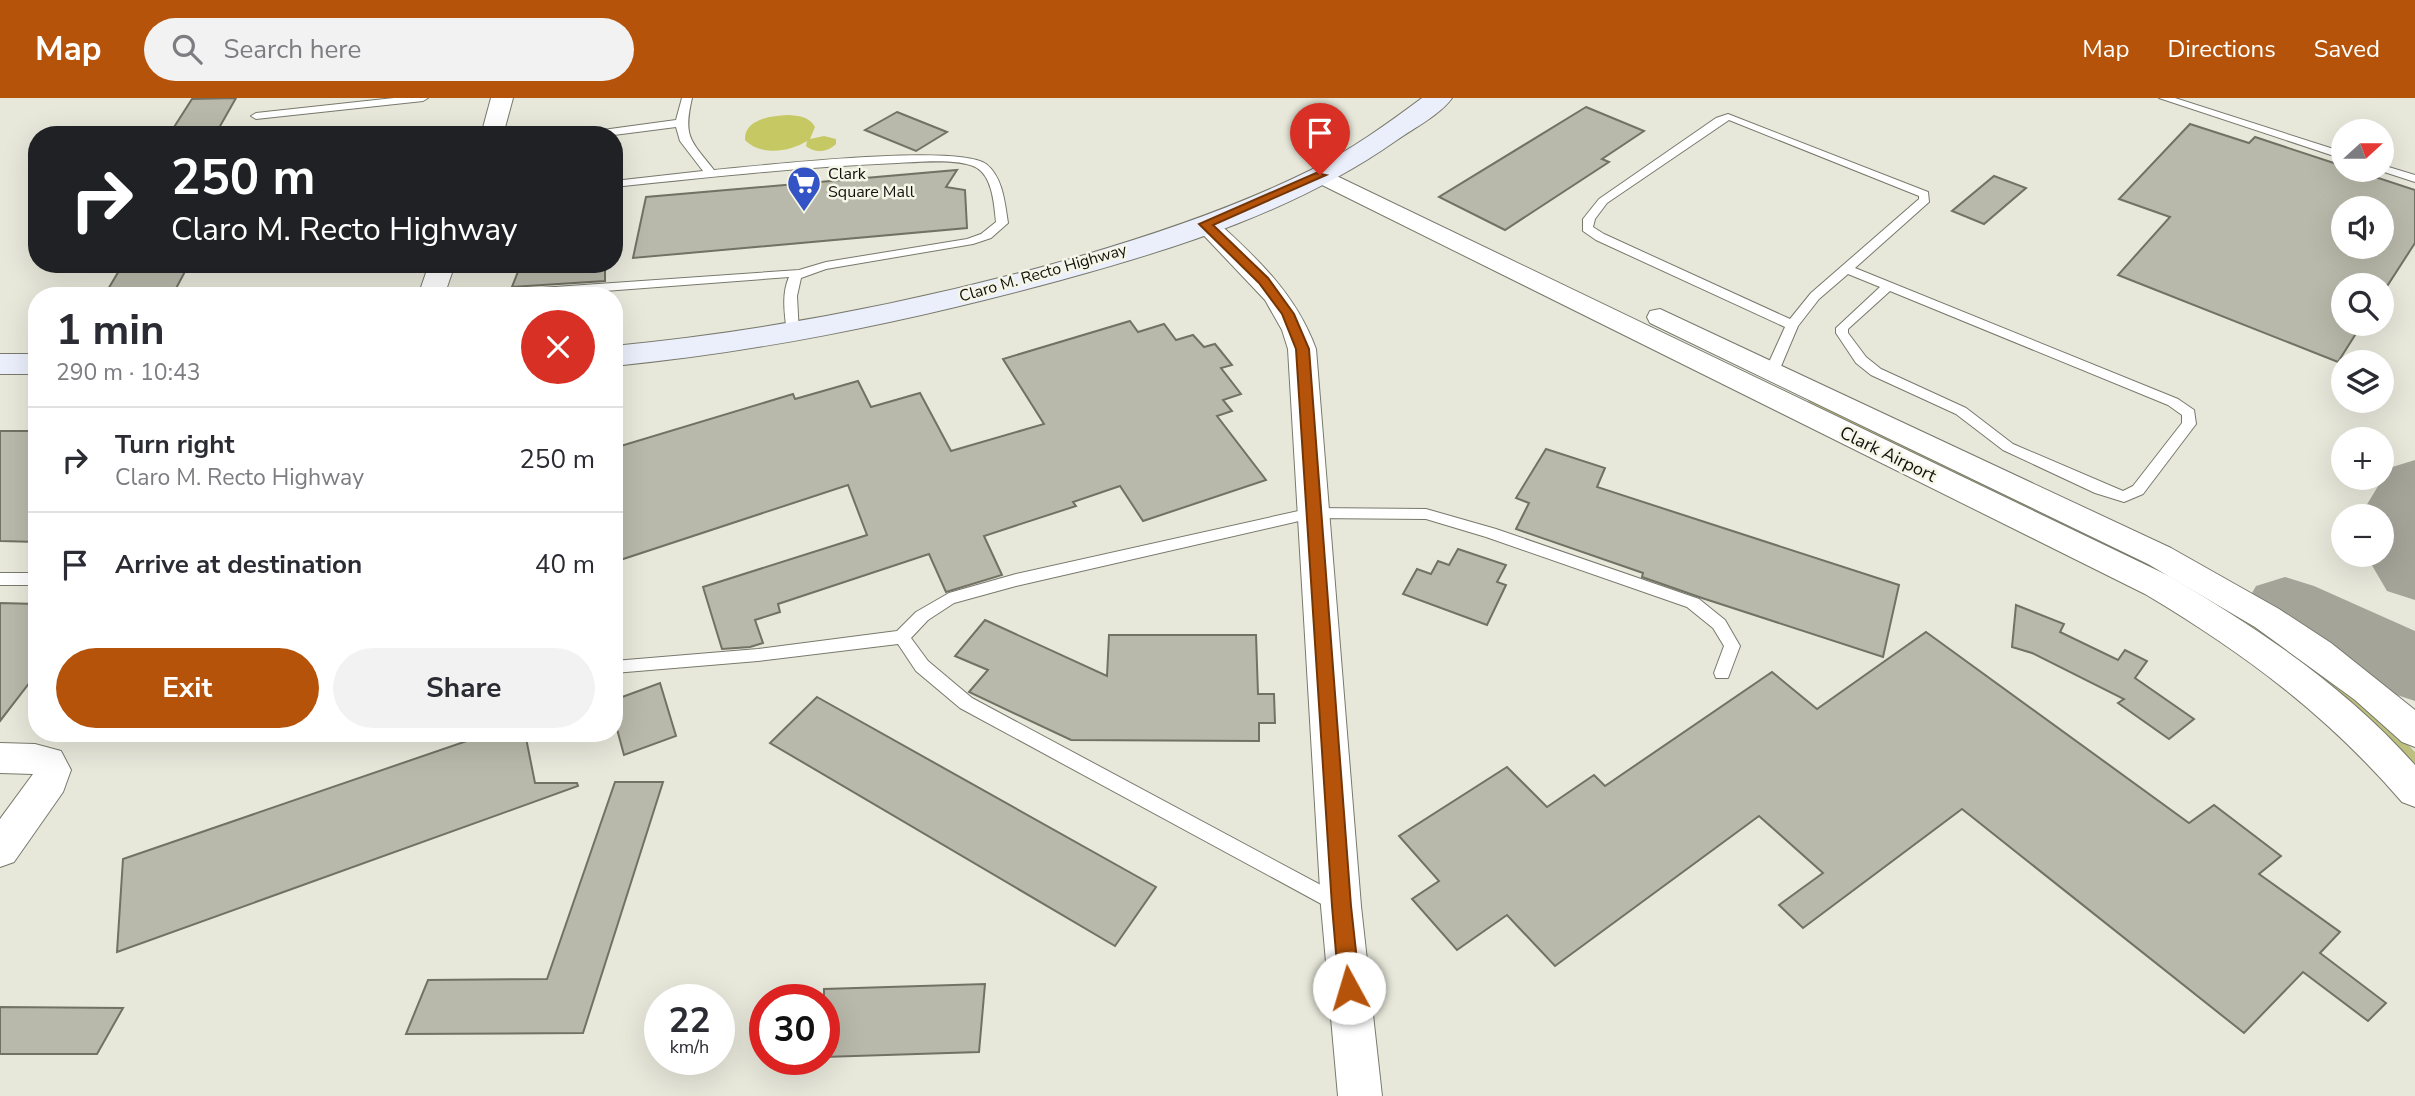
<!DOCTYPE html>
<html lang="en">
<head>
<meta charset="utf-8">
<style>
	:root { --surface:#fff; --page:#f2f2f3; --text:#2b2b33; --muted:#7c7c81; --line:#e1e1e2; --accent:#b45309 }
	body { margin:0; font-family:"Nunito Sans",sans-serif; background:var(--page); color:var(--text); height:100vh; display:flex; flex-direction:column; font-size:26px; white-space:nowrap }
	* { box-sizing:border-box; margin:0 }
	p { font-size:23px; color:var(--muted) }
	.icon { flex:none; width:38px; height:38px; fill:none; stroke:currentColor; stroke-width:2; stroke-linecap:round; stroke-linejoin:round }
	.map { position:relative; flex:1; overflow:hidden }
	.panel { position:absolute; left:28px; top:189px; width:595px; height:455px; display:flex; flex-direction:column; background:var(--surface); border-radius:28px; box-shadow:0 7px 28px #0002 }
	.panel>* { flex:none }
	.banner { position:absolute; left:28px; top:28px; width:595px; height:147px; border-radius:28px; box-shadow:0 7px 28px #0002; background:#202124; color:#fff; overflow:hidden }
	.needle { width:46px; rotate:69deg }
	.buttons { position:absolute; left:2331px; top:21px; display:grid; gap:14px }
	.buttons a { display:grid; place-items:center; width:63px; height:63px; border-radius:50%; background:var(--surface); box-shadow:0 7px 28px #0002; font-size:35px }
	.speed { position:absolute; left:644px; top:886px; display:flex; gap:14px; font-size:35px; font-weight:700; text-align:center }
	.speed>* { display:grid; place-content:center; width:91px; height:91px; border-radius:50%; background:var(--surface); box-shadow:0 7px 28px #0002; line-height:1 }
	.speed small { font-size:18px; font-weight:400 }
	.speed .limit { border:10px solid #d22; background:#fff; color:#111 }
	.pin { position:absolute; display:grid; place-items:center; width:60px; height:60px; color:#fff; margin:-72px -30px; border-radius:50% 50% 50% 0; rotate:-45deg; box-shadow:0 0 7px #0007 }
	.pin .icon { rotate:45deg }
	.me { position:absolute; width:77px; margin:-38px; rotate:354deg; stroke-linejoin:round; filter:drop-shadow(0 0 5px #0008) }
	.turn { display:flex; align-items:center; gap:24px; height:147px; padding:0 28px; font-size:32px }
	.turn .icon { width:91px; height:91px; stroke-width:2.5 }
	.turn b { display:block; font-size:49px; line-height:60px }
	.round { display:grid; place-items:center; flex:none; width:74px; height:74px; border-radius:37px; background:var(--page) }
	.overview { display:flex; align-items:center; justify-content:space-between; height:119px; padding:0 28px }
	h1 { font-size:42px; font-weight:700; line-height:52px }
	.action { display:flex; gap:14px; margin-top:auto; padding:14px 28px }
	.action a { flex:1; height:80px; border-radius:42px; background:var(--accent); color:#fff; font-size:28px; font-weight:700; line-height:80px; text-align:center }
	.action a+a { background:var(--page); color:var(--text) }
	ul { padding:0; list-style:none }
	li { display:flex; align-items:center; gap:21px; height:105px; padding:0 28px; border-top:2px solid var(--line) }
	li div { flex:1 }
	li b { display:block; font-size:26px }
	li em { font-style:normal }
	header { display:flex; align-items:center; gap:42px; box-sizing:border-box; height:98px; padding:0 35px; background:var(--accent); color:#fff }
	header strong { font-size:33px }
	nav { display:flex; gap:38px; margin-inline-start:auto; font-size:24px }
	.search { width:490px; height:63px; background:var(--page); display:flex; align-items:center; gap:18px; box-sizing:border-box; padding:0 24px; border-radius:38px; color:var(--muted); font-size:26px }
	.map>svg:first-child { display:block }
	.green { fill:#bdbf7e }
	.water { fill:#c6c863 }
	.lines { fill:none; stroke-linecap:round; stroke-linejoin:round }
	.taxiway { fill:#a4a499; fill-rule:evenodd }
	.building { fill:#b8b9aa; stroke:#717164; stroke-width:2; fill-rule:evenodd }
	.lane-casing { stroke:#78796c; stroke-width:2 }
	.street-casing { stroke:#78796c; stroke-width:2 }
	.secondary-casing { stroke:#78796c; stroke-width:2 }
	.lane { fill:#fff; fill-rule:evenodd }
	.street { fill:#fff; fill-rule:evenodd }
	.secondary { fill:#eaeffb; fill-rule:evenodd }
	.route { fill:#b45309; stroke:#753606; stroke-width:2 }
	.labels { text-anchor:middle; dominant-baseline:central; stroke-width:5; stroke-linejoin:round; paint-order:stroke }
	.far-poi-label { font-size:16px; fill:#12120d; stroke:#f5f6e7; text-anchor:start }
	.far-street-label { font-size:16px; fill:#12120d; stroke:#f5f6e7 }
	.street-label { font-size:18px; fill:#12120d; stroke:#f5f6e7 }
</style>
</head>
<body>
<header>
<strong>Map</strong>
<div class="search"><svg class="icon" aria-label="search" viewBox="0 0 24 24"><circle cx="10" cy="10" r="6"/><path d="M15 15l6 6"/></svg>Search here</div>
<nav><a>Map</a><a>Directions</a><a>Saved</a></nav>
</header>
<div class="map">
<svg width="2415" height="998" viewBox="0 0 2415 998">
	<rect width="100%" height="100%" fill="#e7e8da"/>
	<!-- green -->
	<path class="green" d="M1811,300l212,101 202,104 153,110 37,39v16l-58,-60 -548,-305 -1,-3z"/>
	<!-- water -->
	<path class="water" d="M787,17c12,1 22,1 28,12l-5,12 14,-3 12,3v5c-8,8 -21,10 -30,2l1,-5c-17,11 -47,15 -62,-1 -1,-21 26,-24 42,-25z"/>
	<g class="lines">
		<!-- taxiway -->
		<g class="taxiway">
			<path d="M2415,362v140l-28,-9 -21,-36h16v-39h-22l29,-48z"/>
			<path d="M2285,479l29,9 101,45v70l-30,-10 -129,-63 -12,-21 12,-21z"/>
		</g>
	</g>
	<!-- building -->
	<g class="building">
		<path d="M236,0l-21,37h-46l23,-36z"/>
		<path d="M1586,9l58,24 -42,28 7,3 -104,68 -66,-33z"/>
		<path d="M897,14l50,20 -31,19 -51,-21z"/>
		<path d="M2190,26l59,19 6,-6 88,29v4h11l61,20v53l-33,51v-9h-39v39h19l-24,38 -220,-87 52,-58 -51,-18zM2343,110h39v39h-39z"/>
		<path d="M957,72l-11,17 19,3 2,38 -334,30 13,-61z"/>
		<path d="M1994,78l32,12 -42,36 -32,-13z"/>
		<path d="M123,166h66l-17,32h-68z"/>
		<path d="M521,166h84v17l-93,6z"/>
		<path d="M1130,223l8,11 26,-8 12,16 17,-5 11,12 11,-3 17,21 -11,3 20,26 -18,6 9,11 -15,5 49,64 -123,41 -23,-35 -47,16 3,4 -92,30 18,39 -56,17 -17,-38 -151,50 2,8 -25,8 8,23 -13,4 -28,2 -19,-62 164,-52 -19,-50 -234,77v-114l179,-54 2,5 63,-18 13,26 49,-14 31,58 93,-27 -41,-65z"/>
		<path d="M0,333h37v111l-37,-1z"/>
		<path d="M1546,351l59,19 -8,19 302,98 -16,72 -181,-59 -60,-21 1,-4 -127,-44 13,-26 -13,-5z"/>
		<path d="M1458,451l48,16 -9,17 9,3 -19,40 -84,-31 14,-25 14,5 7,-13 11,4z"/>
		<path d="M0,505l37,1v69l-37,48z"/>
		<path d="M2016,507l48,19 -4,8 58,28 7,-10 22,11 -12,17 59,41 -25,20 -51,-36 6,-4 -92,-46 -20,-6z"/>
		<path d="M985,522l122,56 2,-41h147l2,59h16l1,29h-16v18l-188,-1 -102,-48 19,-22 -33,-14z"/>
		<path d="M1926,534l263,191 25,-18 67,51 -22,18 81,58 -20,21 66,50 -18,18 -65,-49 -59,61 -282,-224 -159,119 -24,-23 44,-32 -64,-57 -204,150 -48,-51 -50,35 -45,-51 27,-18 -40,-45 108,-69 40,40 47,-32 11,11 167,-114 45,37z"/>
		<path d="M660,585l16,53 -52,19 -10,-37v-18z"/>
		<path d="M817,599l339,190 -41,59 -345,-203z"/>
		<path d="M490,635h35l10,50h42l1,3 -461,166 6,-93z"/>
		<path d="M615,684h48l-80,251 -177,1 22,-54 119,-1z"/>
		<path d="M985,886l-6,68 -155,5v-68z"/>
		<path d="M0,909l123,1 -26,46h-97z"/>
	</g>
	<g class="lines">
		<!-- lane casing -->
		<g class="lane-casing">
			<g id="lane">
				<path d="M394,0h34l-5,3 -167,18 -5,-3 5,-3z"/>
				<path d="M682,0h10c-9,39 -2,42 22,72 45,-4 242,-27 272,-6 17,13 19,40 22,59l-17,15 -18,6 -147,25 -25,9 -4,18 2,38 -6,4 -6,-4c-2,-19 -6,-39 2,-57l-251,19h-61l6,-4 316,-22 27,-8 141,-23 14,-5 15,-12c-2,-17 -3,-44 -19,-54 -17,-10 -60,-6 -80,-5 -94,4 -189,14 -283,24v-6l89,-10 -23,-30 -4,-14 -62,8h-31l5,-3 88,-12z"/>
				<path d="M2159,0h16l168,54v7z"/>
				<path d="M1728,16l200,78 1,10 -74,66 323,131 16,11 2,14 -53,70 -19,8 -29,-9 -92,-43 -47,-36 -85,-39 -15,-12 -20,-30v-5l44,-41 -32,-13 -29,25 -21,27 -19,45 -7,4 -7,-4 20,-44 -189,-87 -13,-9v-12l16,-20 117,-81zM1729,22l190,76v3l-108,94 -21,26 -186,-85 -11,-7 2,-8 12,-16zM1890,193l278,114 14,10v8l-49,63 -10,5 -110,-47 -47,-36 -85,-39 -15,-12 -18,-24v-4z"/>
				<path d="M2382,67l33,10v7l-37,-12h4z"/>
				<path d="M1312,410l114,1 70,20 203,70 26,21 15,26 -12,32h-12l-2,-5 10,-27 -11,-18 -26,-21 -201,-70 -60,-18 -114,-1 -296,68 -62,17 -26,17 -17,18 17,23 44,37 373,200 3,6 -3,6 -7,3 -378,-205 -44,-37 -18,-27 -140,17 -144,12v-12l144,-12 139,-18 19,-19 33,-19 67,-19z"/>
				<rect x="0" y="475" width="37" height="12"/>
			</g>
		</g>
		<!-- street casing -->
		<g class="street-casing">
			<g id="street">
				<path d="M491,0h22l-10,37h-22z"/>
				<path d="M1320,70l849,408c90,53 176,110 246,189v42l-13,-5c-76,-88 -158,-149 -257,-208l-833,-414 -4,-5 4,-5z"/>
				<path d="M1205,119l9,2c42,38 82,75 102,130l45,557 21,190h-44l-17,-190 -33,-557 -6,-19 -17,-30 -72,-76 3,-5z"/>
				<path d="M429,166h26l-11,32h-26z"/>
				<path d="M1660,211l511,239 108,61 52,34 84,67v37l-13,-5 -47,-42 -100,-73 -107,-63 -498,-241 -3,-6 3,-6z"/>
				<path d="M0,645l35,1 26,7 10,19 -8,22 -49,70 -14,5v-48l33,-45 -33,-1z"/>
			</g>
		</g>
		<!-- secondary casing -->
		<g class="secondary-casing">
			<g id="secondary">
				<path d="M1422,0h30c-12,17 -38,30 -55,42 -99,70 -219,108 -336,140 -146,40 -295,71 -447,86v-20c145,-14 287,-41 428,-79 91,-25 184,-55 269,-97 40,-20 76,-46 111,-72z"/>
				<rect x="0" y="256" width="37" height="20"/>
			</g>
		</g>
		<!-- lane -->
		<use href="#lane" class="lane"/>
		<!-- street -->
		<use href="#street" class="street"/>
		<!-- secondary -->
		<use href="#secondary" class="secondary"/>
	</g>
	<!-- route -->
	<path class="route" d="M1316,75l10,2 -113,50 55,53 26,36 15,35 42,557 9,82 -3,6 -8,3 -7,-3 -3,-6 -7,-82 -36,-557 -14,-35 -23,-31 -60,-59z"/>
	<!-- icons -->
	<defs>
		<g id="supermarket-pin" transform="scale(1.75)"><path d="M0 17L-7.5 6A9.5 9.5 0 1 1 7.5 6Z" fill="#3454c5" stroke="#f5f6e7"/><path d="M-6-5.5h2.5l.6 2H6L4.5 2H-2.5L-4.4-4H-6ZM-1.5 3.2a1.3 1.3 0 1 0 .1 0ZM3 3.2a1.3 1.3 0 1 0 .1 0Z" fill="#fff"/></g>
	</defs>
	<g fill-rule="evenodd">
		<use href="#supermarket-pin" x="804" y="85"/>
	</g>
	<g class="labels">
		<!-- far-poi labels -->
		<g class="far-poi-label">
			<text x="828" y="76">Clark<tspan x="828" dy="18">Square Mall</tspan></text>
		</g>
		<!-- far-street labels -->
		<g class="far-street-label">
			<text transform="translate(1043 175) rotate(-16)">Claro M. Recto Highway</text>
		</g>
		<!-- street labels -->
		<g class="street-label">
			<text transform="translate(1888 356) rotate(26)">Clark Airport</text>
		</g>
	</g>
</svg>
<div class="buttons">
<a><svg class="needle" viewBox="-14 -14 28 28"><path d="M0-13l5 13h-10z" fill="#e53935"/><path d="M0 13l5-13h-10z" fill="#7c7c81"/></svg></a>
<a><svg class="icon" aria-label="sound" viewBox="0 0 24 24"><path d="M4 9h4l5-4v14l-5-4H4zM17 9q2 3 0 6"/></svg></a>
<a><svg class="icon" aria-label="search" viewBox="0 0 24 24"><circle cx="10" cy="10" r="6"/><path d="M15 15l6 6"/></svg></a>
<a><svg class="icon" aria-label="layers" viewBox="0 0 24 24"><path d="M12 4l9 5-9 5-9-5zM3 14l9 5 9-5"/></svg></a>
<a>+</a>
<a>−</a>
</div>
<div class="speed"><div>22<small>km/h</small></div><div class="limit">30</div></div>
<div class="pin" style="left:1320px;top:77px;background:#d93025"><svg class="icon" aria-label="arrive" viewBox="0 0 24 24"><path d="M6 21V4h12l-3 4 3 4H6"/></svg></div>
<svg class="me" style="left:1349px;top:890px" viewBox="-20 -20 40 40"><circle r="19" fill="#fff"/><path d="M0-13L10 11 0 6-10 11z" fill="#b45309"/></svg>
<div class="banner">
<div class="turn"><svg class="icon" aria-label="right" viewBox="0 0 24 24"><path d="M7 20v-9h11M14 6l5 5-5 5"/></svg><div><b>250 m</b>Claro M. Recto Highway</div></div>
</div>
<section class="panel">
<div class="overview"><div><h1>1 min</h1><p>290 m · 10:43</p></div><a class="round" style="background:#d93025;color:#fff"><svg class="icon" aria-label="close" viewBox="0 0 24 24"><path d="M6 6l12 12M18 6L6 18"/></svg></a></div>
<ul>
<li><svg class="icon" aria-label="right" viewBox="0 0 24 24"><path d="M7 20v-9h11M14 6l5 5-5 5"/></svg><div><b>Turn right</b><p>Claro M. Recto Highway</p></div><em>250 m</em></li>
<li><svg class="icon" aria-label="arrive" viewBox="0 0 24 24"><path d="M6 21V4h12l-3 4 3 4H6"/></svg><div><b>Arrive at destination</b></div><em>40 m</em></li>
</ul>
<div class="action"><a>Exit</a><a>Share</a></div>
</section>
</div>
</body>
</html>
